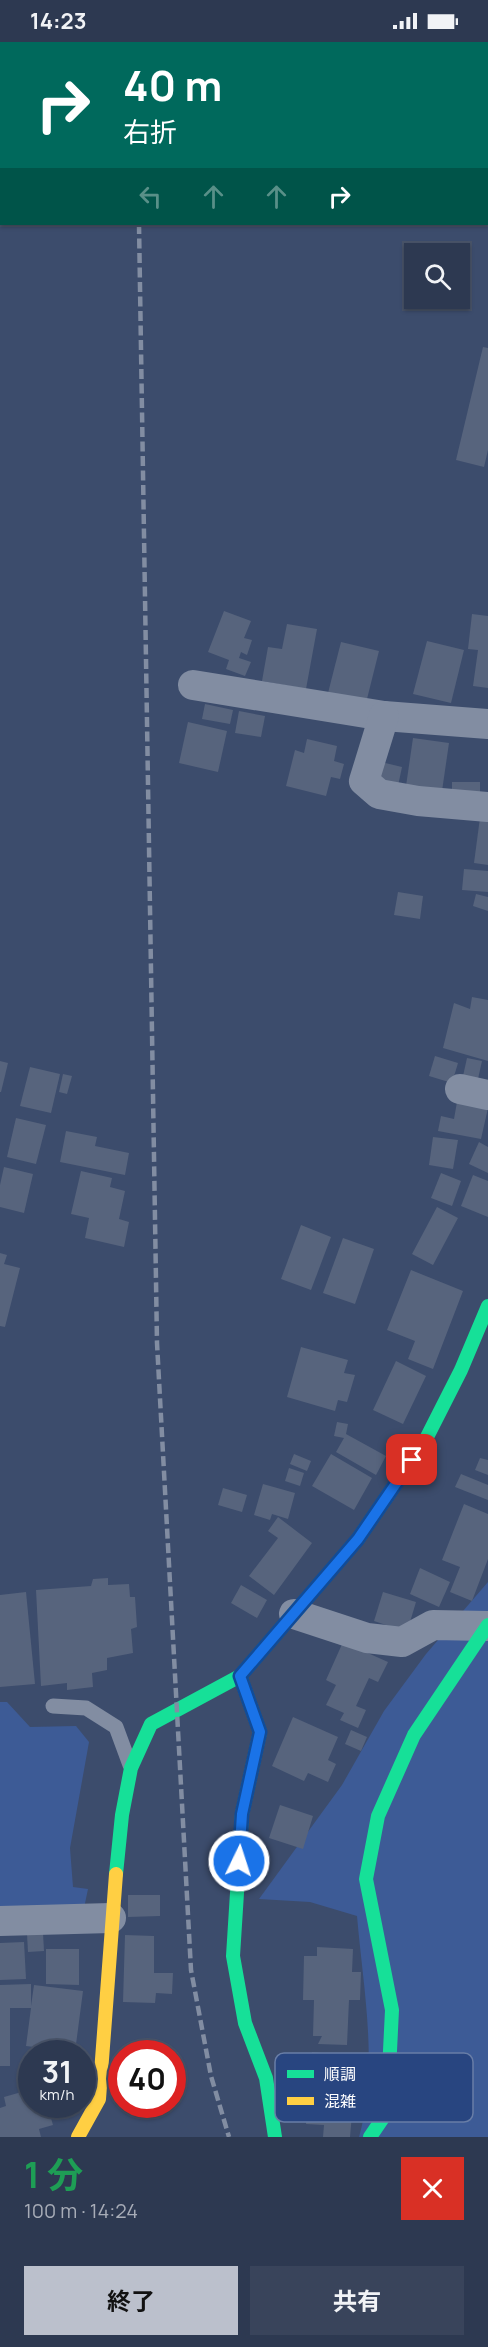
<!DOCTYPE html>
<html lang="ja">
<head>
<meta charset="utf-8">
<style>
	:root { --surface:#2d3951; --page:#39445b; --text:#f1f3f6; --muted:#a7acb7; --line:#485368; --accent:#bbc0cc }
	body { margin:0; font-family:Manrope,"Noto Sans JP",sans-serif; background:var(--page); color:var(--text); height:100vh; display:flex; flex-direction:column; font-size:22px; white-space:nowrap }
	* { box-sizing:border-box; margin:0 }
	p { font-size:20px; color:var(--muted) }
	.icon { flex:none; width:33px; height:33px; fill:none; stroke:currentColor; stroke-width:2; stroke-linecap:round; stroke-linejoin:round }
	.map { position:relative; height:2095px; overflow:hidden }
	.side { display:flex; flex-direction:column; background:var(--surface); flex:1 }
	.side>* { flex:none }
	.hud { position:absolute; left:0px; top:0px; width:489px; height:183px; box-shadow:0 2px 4px #0004,0 0 0 2px var(--line); background:#00695c; color:#fff; overflow:hidden }
	.tools { position:absolute; left:404px; top:201px; display:grid; gap:12px }
	.tools a { display:grid; place-items:center; width:66px; height:66px; border-radius:0px; background:var(--surface); box-shadow:0 2px 4px #0004,0 0 0 2px var(--line); font-size:30px }
	.speed { position:absolute; left:18px; top:1998px; display:flex; gap:12px; font-size:30px; font-weight:700; text-align:center }
	.speed>* { display:grid; place-content:center; width:78px; height:78px; border-radius:50%; background:var(--surface); box-shadow:0 2px 4px #0004,0 0 0 2px var(--line); line-height:1 }
	.speed small { font-size:15px; font-weight:400 }
	.speed .limit { border:9px solid #d22; background:#fff; color:#111 }
	.pin { position:absolute; display:grid; place-items:center; width:51px; height:51px; color:#fff; margin:-26px; border-radius:12px; box-shadow:0 3px 9px #0006 }
	.me { position:absolute; width:66px; margin:-33px; rotate:4deg; stroke-linejoin:round; filter:drop-shadow(0 0 4px #0008) }
	.turn { display:flex; align-items:center; gap:21px; height:126px; padding:0 24px; font-size:27px }
	.turn .icon { width:78px; height:78px; stroke-width:2.5 }
	.turn b { display:block; font-size:42px; line-height:51px }
	.lanes { display:flex; align-items:center; height:57px; padding:0 24px; background:#0003; justify-content:center; gap:30px; direction:ltr }
	.lanes .off { opacity:.35 }
	.round { display:grid; place-items:center; flex:none; width:63px; height:63px; border-radius:0px; background:var(--page) }
	.head { display:flex; align-items:center; justify-content:space-between; height:102px; padding:0 24px }
	h1 { font-size:36px; font-weight:700; line-height:45px; color:#1e9e55 }
	.action { display:flex; gap:12px; margin-top:auto; padding:12px 24px }
	.action a { flex:1; height:69px; border-radius:0px; background:var(--accent); color:#111; font-size:24px; font-weight:700; line-height:69px; text-align:center }
	.action a+a { background:var(--page); color:var(--text) }
	.status { display:flex; justify-content:space-between; align-items:center; height:42px; padding:0 30px; background:var(--surface); direction:ltr }
	.status svg { height:16px; fill:currentColor }
	.map>svg:first-child { display:block }
	.green { fill:#3d5b96 }
	.building { fill:#57647d }
	.lines { fill:none; stroke-linecap:round; stroke-linejoin:round }
	.lane { stroke:#828da2; stroke-width:15 }
	.street { stroke:#828da2; stroke-width:30 }
	.fast { stroke:#16e098; stroke-width:14 }
	.slow { stroke:#ffcf43; stroke-width:14 }
	.rail { stroke:#828da2; stroke-width:4.5; stroke-dasharray:10 4.5; stroke-linecap:butt }
	.route-casing { stroke:#114b97; stroke-width:15 }
	.route { stroke:#1a73e8; stroke-width:10 }
	.key { fill:#284580; stroke:#687da6; stroke-width:1.5 }
	.key-label { font-size:16px; fill:#fff }
</style>
</head>
<body>
<div class="status"><b>14:23</b><svg viewBox="0 0 49 12"><path d="M0 12V9h3v3zM5 12V6h3v6zM10 12V3h3v9zM15 12V0h3v12zM26 1h20v11H26zM47 4h2v5h-2z"/></svg></div>
<div class="map">
<svg width="488" height="2095" viewBox="0 0 488 2095">
	<rect width="100%" height="100%" fill="#3c4c6c"/>
	<!-- green -->
	<g class="green">
		<path d="M488,1540v555h-129c20,-70 4,-150 -2,-221l-47,-14 -51,-3 83,-114 42,-74 42,-57z"/>
		<path d="M0,1660h7l23,25 46,-1 13,16 -19,106 3,39 15,2 -4,19 -84,-1z"/>
	</g>
	<!-- building -->
	<g class="building">
		<path d="M483,305l5,1v102l-4,17 -28,-7z"/>
		<path d="M224,569l27,10 -7,17 8,2 -5,15 -6,-3 -2,6 12,4 -6,14 -19,-7 3,-9 -21,-8z"/>
		<path d="M472,572l16,2v72l-15,-2 5,-36 -10,-1z"/>
		<path d="M287,582l30,5 -11,60 -44,-8 6,-34 14,2z"/>
		<path d="M427,599l37,9 -13,53 -38,-9z"/>
		<path d="M341,600l38,9 -14,56 -38,-10z"/>
		<path d="M205,662l28,6 -3,14 -28,-5z"/>
		<path d="M239,669l26,5 -4,21 -26,-4z"/>
		<path d="M188,680l39,9 -9,41 -39,-9z"/>
		<path d="M413,696l36,5 -7,48 -36,-5z"/>
		<path d="M307,697l30,7 -3,15 10,3 -4,15 -9,-2 -5,19 -40,-10 9,-36 9,3z"/>
		<path d="M377,719l25,6 -4,19 -25,-6z"/>
		<rect x="452" y="740" width="28" height="14"/>
		<path d="M481,768l7,1v54l-14,-2z"/>
		<path d="M464,827l24,2v21l-26,-2z"/>
		<path d="M398,850l25,4 -3,23 -26,-4z"/>
		<path d="M476,852l12,3v14l-15,-5z"/>
		<path d="M472,955l16,3v61l-45,-13 11,-45 16,6z"/>
		<path d="M435,1014l23,7 -6,20 -23,-7z"/>
		<path d="M467,1016l15,3 -4,18 -15,-3z"/>
		<path d="M0,1019l8,2 -7,29h-1z"/>
		<path d="M30,1025l30,7 -9,39 -31,-7z"/>
		<path d="M63,1032l9,2 -5,18 -8,-2z"/>
		<path d="M457,1060l31,6 -7,31 -43,-8 3,-15 13,3z"/>
		<path d="M16,1076l30,7 -10,39 -29,-7z"/>
		<path d="M66,1089l31,6 -2,9 34,7 -4,22 -65,-13z"/>
		<path d="M433,1095l25,3 -5,29 -24,-4z"/>
		<path d="M479,1100l9,5v26l-19,-9z"/>
		<path d="M4,1125l29,7 -9,39 -24,-6v-22z"/>
		<path d="M81,1129l31,7 -2,9 15,4 -6,28 10,3 -5,25 -39,-9 4,-20 -18,-4z"/>
		<path d="M441,1131l20,8 -9,25 -21,-8z"/>
		<path d="M473,1133l15,6v36l-27,-11z"/>
		<path d="M437,1165l21,11 -25,47 -21,-11z"/>
		<path d="M301,1183l30,12 -20,53 -30,-11z"/>
		<path d="M343,1196l31,11 -19,55 -32,-11z"/>
		<path d="M0,1211l7,2 -3,9 16,4 -15,59 -5,-1z"/>
		<path d="M411,1228l52,21 -30,78 -25,-10 7,-18 -28,-11z"/>
		<path d="M301,1305l47,13 -4,13 11,2 -8,27 -9,-2 -3,11 -48,-14z"/>
		<path d="M396,1319l30,15 -23,48 -30,-14z"/>
		<path d="M337,1380l11,2 -2,10 40,22 -10,19 -40,-23 8,-14 -10,-2z"/>
		<path d="M294,1412l17,7 -4,10 -17,-7z"/>
		<path d="M331,1412l41,24 -18,32 -42,-24z"/>
		<path d="M480,1416l8,2v15l-13,-5z"/>
		<path d="M289,1426l15,5 -4,13 -15,-5z"/>
		<path d="M461,1432l27,11v15l-33,-13z"/>
		<path d="M263,1442l32,9 -7,26 -16,-5 -2,6 -16,-5z"/>
		<path d="M223,1446l24,7 -5,17 -24,-7z"/>
		<path d="M464,1462l24,10v45l-16,42 -22,-9 10,-25 -18,-7z"/>
		<path d="M278,1475l34,26 -38,52 -25,-19 29,-38 -10,-7z"/>
		<path d="M420,1526l30,14 -11,25 -29,-13z"/>
		<path d="M108,1536v7l21,-1 1,13h5l2,30 -6,2 2,24 -26,5v12l-15,3 1,14 -26,3v-7l-26,3 -5,-96 55,-4 2,-7z"/>
		<path d="M241,1543l26,15 -10,18 -26,-15z"/>
		<path d="M26,1550l9,92 -35,3v-92z"/>
		<path d="M383,1550l33,10 -9,30 -33,-11z"/>
		<path d="M343,1600l45,20 -10,20 -9,-4 -13,28 10,4 -8,18 -18,-8 4,-7 -18,-8 10,-20 -10,-5z"/>
		<path d="M293,1675l45,20 -10,23 8,4 -8,18 -20,-9 -4,8 -32,-15z"/>
		<path d="M351,1688l16,7 -6,14 -16,-7z"/>
		<path d="M280,1763l33,11 -10,33 -34,-11z"/>
		<path d="M128,1853h32v21l-32,1z"/>
		<path d="M43,1891l1,18 -16,1 -1,-18z"/>
		<path d="M125,1893l29,1v37h19l-1,21 -16,-1 -1,10 -32,-1z"/>
		<path d="M24,1900l2,37 -26,1v-37z"/>
		<path d="M317,1905l36,2 -1,23h9l-1,28h-11l-2,45 -29,-1 4,-8h-9l1,-36h-11l1,-44h13z"/>
		<path d="M46,1907h33v36l-33,-1z"/>
		<path d="M31,1942v22l3,-21 49,6 -8,61 -49,-6 5,-38h-21v58h-10v-81z"/>
		<path d="M178,2010l6,43 -12,1v-43z"/>
		<path d="M312,2010l45,4 -7,81h-27l1,-12 -18,-1z"/>
		<path d="M32,2047v15h15l6,21 -14,4 2,8h-41v-29l6,-2 -2,-9z"/>
	</g>
	<g class="lines">
		<!-- lane -->
		<path class="lane" d="M53,1664l33,2 30,19 14,38"/>
		<!-- street -->
		<g class="street">
			<path d="M193,643l191,31 104,8"/>
			<path d="M384,674l-20,65 15,13 39,7 70,6"/>
			<path d="M460,1047l28,6"/>
			<path d="M294,1572l73,24 35,4 31,-17 54,1"/>
			<path d="M0,1879l111,-3"/>
		</g>
		<!-- fast -->
		<g class="fast">
			<path d="M240,1634l20,56 -18,82 -9,142 12,67 21,55 9,59"/>
			<path d="M116,1832l6,-59 9,-47 20,-44 89,-48 118,-137 67,-98 36,-71 27,-64"/>
			<path d="M370,2095l17,-25 5,-102 -26,-131 12,-63 36,-81 74,-110"/>
		</g>
		<!-- slow -->
		<path class="slow" d="M78,2095l21,-38 17,-225"/>
		<!-- rail -->
		<g class="rail">
			<path d="M137,0v2"/>
			<path d="M139,182l18,1119 34,627 20,106 18,61"/>
		</g>
	</g>
	<g class="lines">
		<!-- route casing -->
		<g class="route-casing">
			<path id="route" d="M239,1819l3,-47 18,-82 -20,-56 118,-137 54,-79"/>
		</g>
		<!-- route -->
		<use href="#route" class="route"/>
	</g>
	<!-- legend -->
	<rect x="275" y="2011" width="198" height="69" rx="9" class="key"/>
	<rect x="287" y="2028" width="27" height="8" fill="#16e098"/>
	<rect x="287" y="2055" width="27" height="8" fill="#ffcf43"/>
	<g class="key-label">
		<text x="324" y="2038">順調</text>
		<text x="324" y="2065">混雑</text>
	</g>
</svg>
<div class="tools">
<a><svg class="icon" aria-label="search" viewBox="0 0 24 24"><circle cx="10" cy="10" r="6"/><path d="M15 15l6 6"/></svg></a>
</div>
<div class="speed"><div>31<small>km/h</small></div><div class="limit">40</div></div>
<div class="pin" style="left:412px;top:1418px;background:#d93025"><svg class="icon" aria-label="arrive" viewBox="0 0 24 24"><path d="M6 21V4h12l-3 4 3 4H6"/></svg></div>
<svg class="me" style="left:239px;top:1819px" viewBox="-20 -20 40 40"><circle r="17" fill="#1a73e8" stroke="#fff" stroke-width="3"/><path d="M0-11L8 9 0 5-8 9z" fill="#fff"/></svg>
<div class="hud">
<div class="turn"><svg class="icon" aria-label="right" viewBox="0 0 24 24"><path d="M7 20v-9h11M14 6l5 5-5 5"/></svg><div><b>40 m</b>右折</div></div>
<div class="lanes"><svg class="icon off" aria-label="left" viewBox="0 0 24 24"><path d="M17 20v-9H6M10 6l-5 5 5 5"/></svg><svg class="icon off" aria-label="ahead" viewBox="0 0 24 24"><path d="M12 20V5M6 11l6-6 6 6"/></svg><svg class="icon off" aria-label="ahead" viewBox="0 0 24 24"><path d="M12 20V5M6 11l6-6 6 6"/></svg><svg class="icon" aria-label="right" viewBox="0 0 24 24"><path d="M7 20v-9h11M14 6l5 5-5 5"/></svg></div>
</div>
</div>
<section class="side">
<div class="head"><div><h1>1 分</h1><p>100 m · 14:24</p></div><a class="round" style="background:#d93025;color:#fff"><svg class="icon" aria-label="close" viewBox="0 0 24 24"><path d="M6 6l12 12M18 6L6 18"/></svg></a></div>
<div class="action"><a>終了</a><a>共有</a></div>
</section>
</body>
</html>
